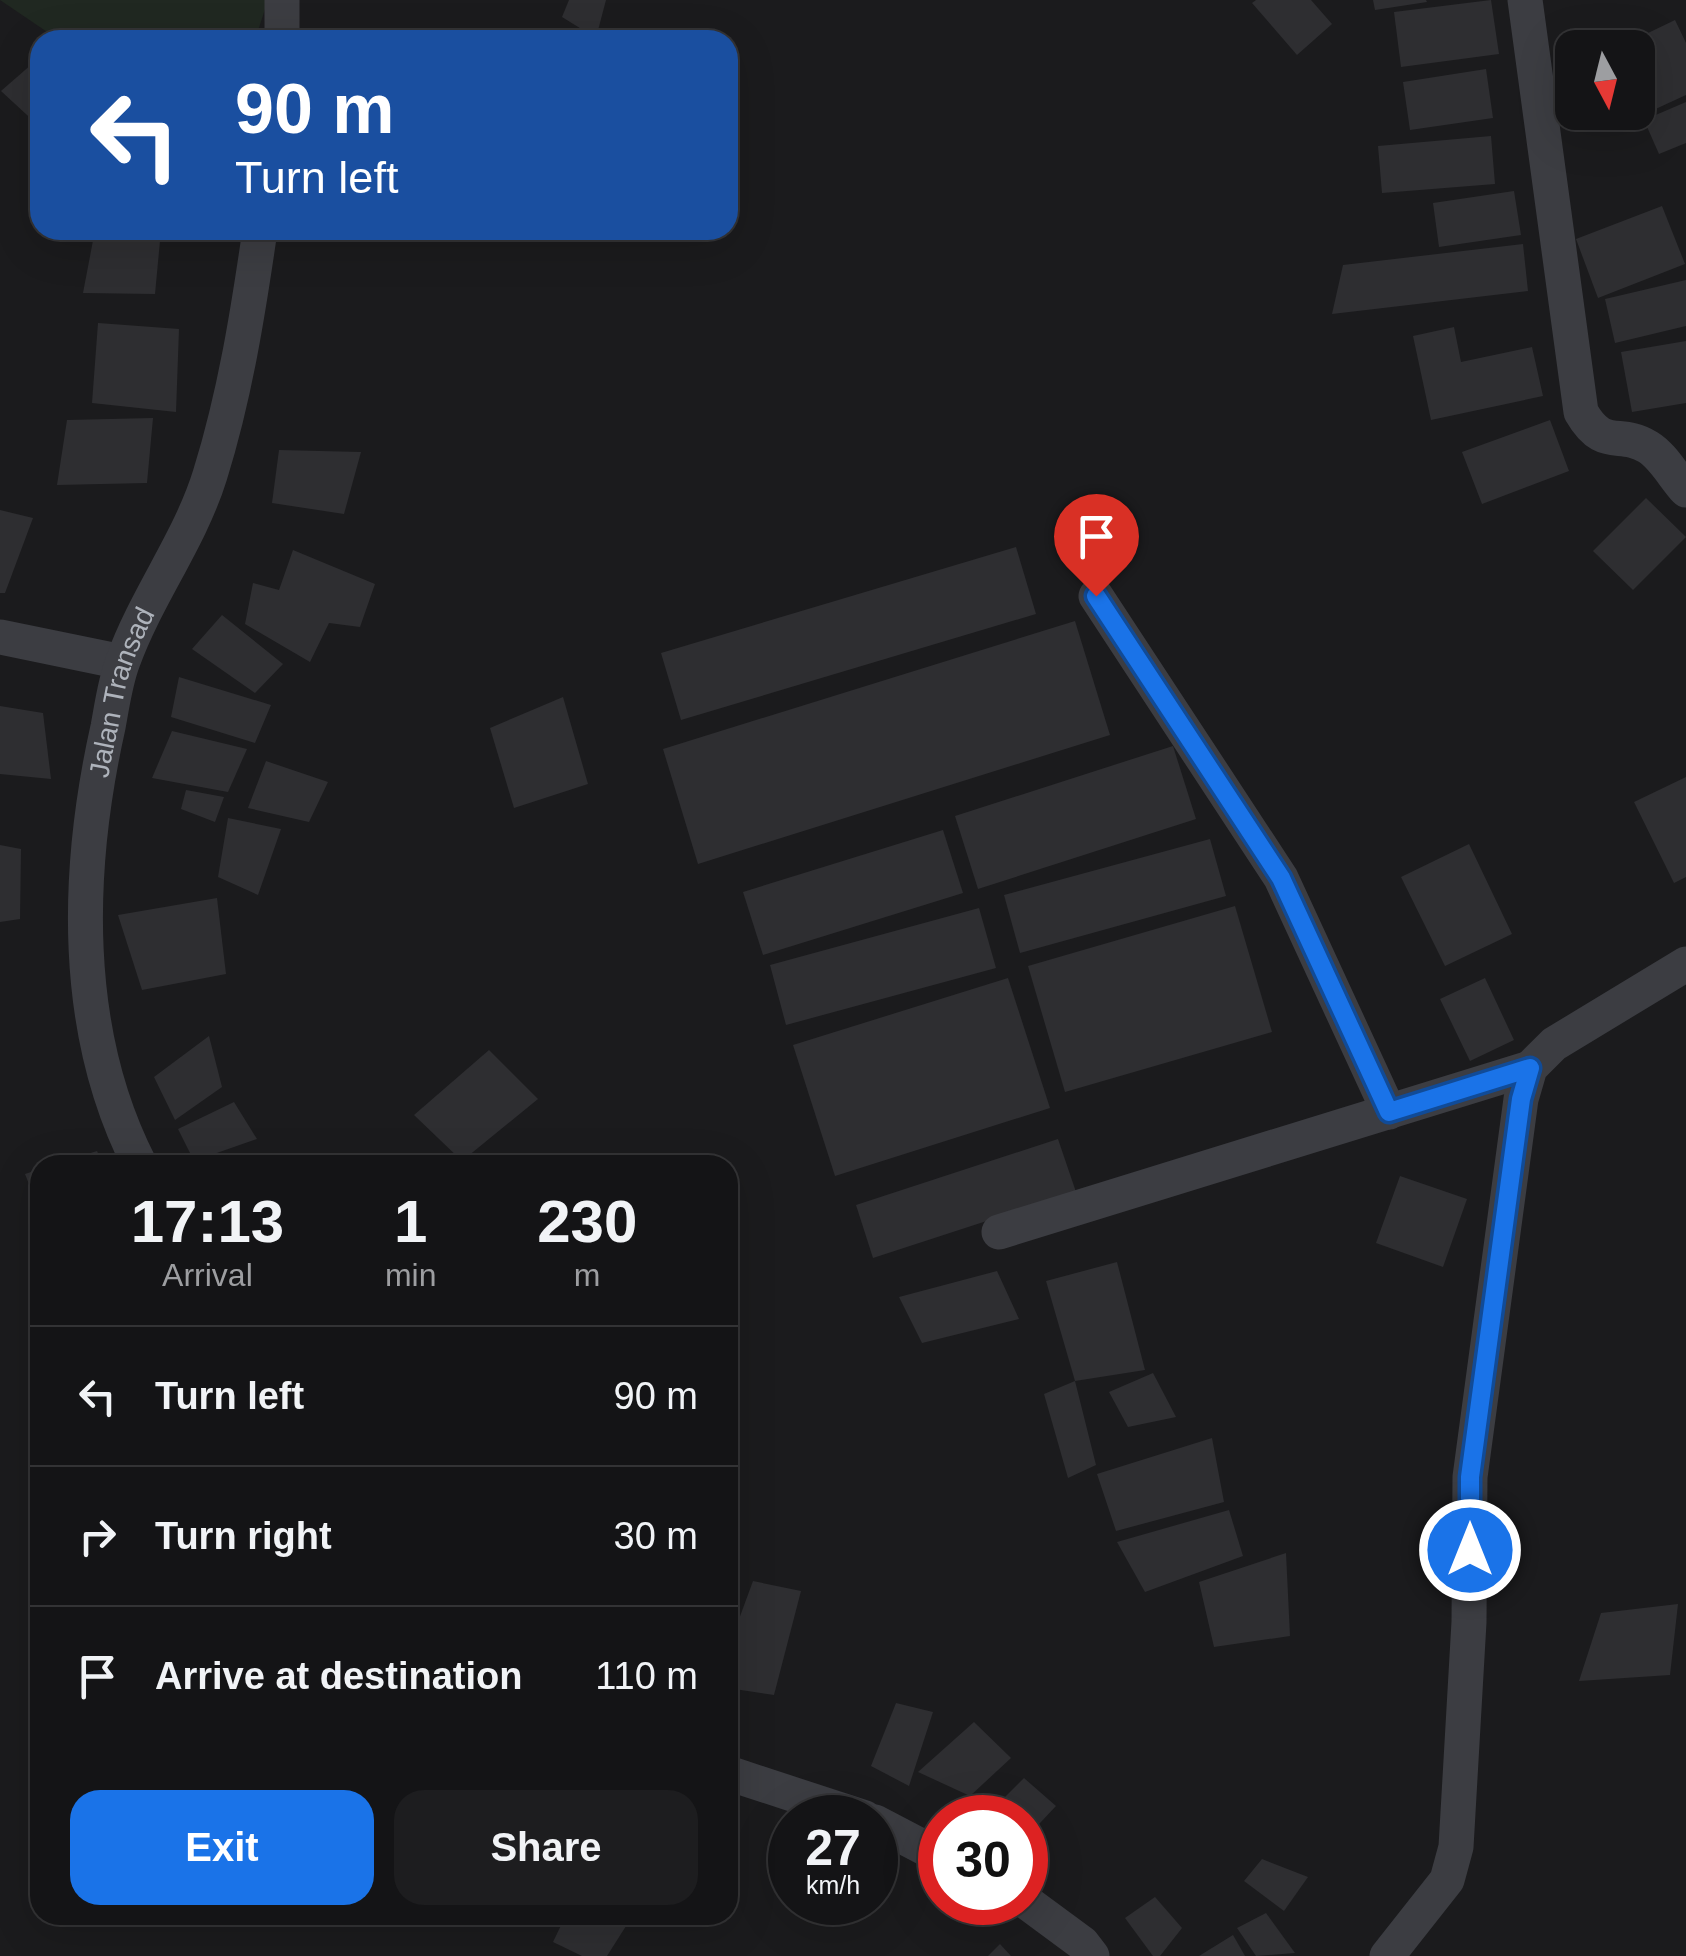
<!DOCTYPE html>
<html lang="en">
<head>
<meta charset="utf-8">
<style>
	:root { --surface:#141416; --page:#1d1d1f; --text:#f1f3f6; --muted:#9d9ea1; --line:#333335; --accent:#1a73e8 }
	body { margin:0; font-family:Arial,sans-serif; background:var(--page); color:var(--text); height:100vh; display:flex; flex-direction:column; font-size:38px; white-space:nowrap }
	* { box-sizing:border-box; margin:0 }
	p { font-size:32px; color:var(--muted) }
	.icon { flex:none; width:55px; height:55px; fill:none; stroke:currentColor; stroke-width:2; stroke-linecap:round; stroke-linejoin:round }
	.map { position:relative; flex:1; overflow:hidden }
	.side { position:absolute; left:30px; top:1155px; width:708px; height:770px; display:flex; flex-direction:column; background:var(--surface); border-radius:30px; box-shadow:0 10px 40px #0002,0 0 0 2px var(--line) }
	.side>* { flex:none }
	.hud { position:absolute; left:30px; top:30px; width:708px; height:210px; border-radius:30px; box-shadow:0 10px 40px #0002,0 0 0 2px var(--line); background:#1a4fa0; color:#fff; overflow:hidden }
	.needle { width:65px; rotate:173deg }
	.controls { position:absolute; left:1555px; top:30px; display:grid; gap:20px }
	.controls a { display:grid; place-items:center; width:100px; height:100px; border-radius:20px; background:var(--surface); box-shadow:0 10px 40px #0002,0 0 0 2px var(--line); font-size:50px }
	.speed { position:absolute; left:768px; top:1795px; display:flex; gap:20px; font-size:50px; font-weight:700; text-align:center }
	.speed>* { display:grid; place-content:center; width:130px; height:130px; border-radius:50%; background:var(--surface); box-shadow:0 10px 40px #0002,0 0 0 2px var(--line); line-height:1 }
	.speed small { font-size:25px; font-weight:400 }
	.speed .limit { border:15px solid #d22; background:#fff; color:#111 }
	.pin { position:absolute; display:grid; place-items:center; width:85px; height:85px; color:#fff; margin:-102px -42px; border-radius:50% 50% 50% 0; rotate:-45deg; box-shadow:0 0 10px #0007 }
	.pin .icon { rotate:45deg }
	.me { position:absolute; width:110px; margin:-55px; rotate:0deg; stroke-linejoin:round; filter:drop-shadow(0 0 8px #0008) }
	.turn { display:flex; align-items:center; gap:35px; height:210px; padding:0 40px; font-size:45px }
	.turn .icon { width:130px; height:130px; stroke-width:2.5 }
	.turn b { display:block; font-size:70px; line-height:85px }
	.eta { display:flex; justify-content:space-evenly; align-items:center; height:170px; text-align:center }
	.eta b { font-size:60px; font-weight:800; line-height:70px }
	.button { display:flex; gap:20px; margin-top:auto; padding:20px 40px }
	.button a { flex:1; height:115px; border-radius:30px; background:var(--accent); color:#fff; font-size:40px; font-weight:800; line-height:115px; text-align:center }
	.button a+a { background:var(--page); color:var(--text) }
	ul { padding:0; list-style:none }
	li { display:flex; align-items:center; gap:30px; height:140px; padding:0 40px; border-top:2px solid var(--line) }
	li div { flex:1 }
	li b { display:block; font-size:38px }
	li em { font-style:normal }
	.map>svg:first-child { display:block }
	.green { fill:#202821 }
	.building { fill:#2e2e31 }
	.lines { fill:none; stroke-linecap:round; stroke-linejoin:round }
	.minor { stroke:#3c3d42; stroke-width:35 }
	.route-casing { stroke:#114b97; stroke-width:25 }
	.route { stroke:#1a73e8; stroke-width:18 }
	.labels { text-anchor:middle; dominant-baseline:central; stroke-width:10; stroke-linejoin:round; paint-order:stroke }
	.street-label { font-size:28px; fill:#aeb3bb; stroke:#151618 }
</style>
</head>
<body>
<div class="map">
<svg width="1686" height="1956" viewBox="0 0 1686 1956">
	<rect width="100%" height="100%" fill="#1b1b1d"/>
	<!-- green -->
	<path class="green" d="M0,0h267v3l-12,37h-196z"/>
	<!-- building -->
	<g class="building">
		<path d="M569,0h37l-10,38 -34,-21z"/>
		<path d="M1256,0h55l21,24 -35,31 -45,-52z"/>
		<path d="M1373,0h53l1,2 -52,8z"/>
		<path d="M1491,0l8,54 -98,13 -7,-55z"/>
		<path d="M1675,20l11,23v52l-63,29 -5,-12h20v-64h-21z"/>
		<path d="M40,57v70l-39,-36z"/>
		<path d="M1486,69l7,49 -83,12 -7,-48z"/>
		<path d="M1686,102v41l-27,11 -15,-34z"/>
		<path d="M1491,136l4,48 -113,9 -4,-47z"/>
		<path d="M1514,191l7,44 -82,12 -6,-44z"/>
		<path d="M1662,206l23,58 -87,34 -22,-59z"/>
		<path d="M95,230h66l-6,64 -72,-1z"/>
		<path d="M1523,244l5,47 -196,23 11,-49z"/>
		<path d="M1686,280v46l-71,17 -10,-44z"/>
		<path d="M98,323l81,6 -3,83 -84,-9z"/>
		<path d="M1454,327l7,35 71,-15 11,49 -112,24 -18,-84z"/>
		<path d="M1686,341v62l-54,9 -11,-60z"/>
		<path d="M153,418l-6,65 -90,2 10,-65z"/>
		<path d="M1550,420l19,51 -87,33 -20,-52z"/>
		<path d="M279,450l82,2 -17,62 -72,-11z"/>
		<path d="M1646,498l40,39 -53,53 -40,-39z"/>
		<path d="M0,510l33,8 -28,75h-5z"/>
		<path d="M1016,547l20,67 -355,106 -20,-67z"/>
		<path d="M293,550l82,34 -15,43 -31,-4 -19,39 -65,-38 8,-41 26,7z"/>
		<path d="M222,615l61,49 -28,29 -63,-44z"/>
		<path d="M1075,621l35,114 -412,129 -35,-115z"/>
		<path d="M179,677l92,28 -16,38 -84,-26z"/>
		<path d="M563,697l25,87 -74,24 -24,-80z"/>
		<path d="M0,706l43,7 8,66 -51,-5z"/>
		<path d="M172,731l75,18 -19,43 -76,-14z"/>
		<path d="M1173,746l23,73 -218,70 -23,-73z"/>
		<path d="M266,761l62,21 -19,40 -61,-14z"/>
		<path d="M1686,777v100l-12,6 -40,-81z"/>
		<path d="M186,790l38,7 -9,25 -34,-13z"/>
		<path d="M228,818l53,11 -23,66 -40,-18z"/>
		<path d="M943,830l20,63 -200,62 -20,-63z"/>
		<path d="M1210,839l16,57 -206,57 -16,-58z"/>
		<path d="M1469,844l43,90 -67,32 -44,-89z"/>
		<path d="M0,845l21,4 -1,70 -20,3z"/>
		<path d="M217,898l9,76 -84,16 -24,-75z"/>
		<path d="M1235,906l37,126 -207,60 -37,-126z"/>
		<path d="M979,908l17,60 -210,57 -16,-60z"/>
		<path d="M1008,978l42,130 -215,68 -42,-131z"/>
		<path d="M1485,978l29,62 -44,21 -30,-62z"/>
		<path d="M209,1036l13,51 -47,33 -21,-43z"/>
		<path d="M489,1050l49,49 -76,62 -48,-46z"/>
		<path d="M234,1102l23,37 -63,22 -16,-32z"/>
		<path d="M1058,1139l18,53 -203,66 -17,-53z"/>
		<path d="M97,1151l6,14h-48v-1z"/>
		<path d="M40,1169v43l-15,-38z"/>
		<path d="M1400,1176l67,23 -24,68 -67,-24z"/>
		<path d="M1117,1262l28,108 -70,11 -29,-100z"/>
		<path d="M997,1271l22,48 -97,24 -23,-46z"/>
		<path d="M1153,1373l23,44 -48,10 -19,-35z"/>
		<path d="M1075,1381l21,84 -28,13 -24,-84z"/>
		<path d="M1212,1438l12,64 -108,29 -19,-57z"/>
		<path d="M1229,1510l14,46 -98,36 -28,-50z"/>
		<path d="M1286,1553l4,83 -76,11 -15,-65z"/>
		<path d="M753,1581l48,10 -27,104 -46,-7v-39z"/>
		<path d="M1678,1604l-8,71 -91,6 22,-68z"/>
		<path d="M896,1703l37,9 -24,74 -38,-20z"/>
		<path d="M974,1722l37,36 -41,38 -52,-24z"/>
		<path d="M1024,1778l32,28 -31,33v-21h-41z"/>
		<path d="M1262,1859l46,18 -24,34 -40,-30z"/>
		<path d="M1155,1897l27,31 -22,28h-7l-28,-38z"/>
		<path d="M1266,1913l29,40 -39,3 -19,-28z"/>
		<path d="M566,1915h67l-26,41h-25l-29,-14z"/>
		<path d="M1233,1935l12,21h-46z"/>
		<path d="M1000,1944l11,12h-23z"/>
	</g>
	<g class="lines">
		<!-- minor -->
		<g class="minor">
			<path d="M1525,0l56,412c23,40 38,17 67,35 15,9 26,30 38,43"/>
			<path d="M282,40v-40"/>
			<path d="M1096,596l185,282 108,234"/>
			<path d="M0,637l122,25"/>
			<path id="s1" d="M140,1165c-69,-134 -64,-295 -32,-438 4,-21 7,-45 15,-66 23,-64 67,-121 87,-186 25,-80 38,-162 50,-245"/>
			<path d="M999,1232l531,-164"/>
			<path d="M728,1773l137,45"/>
			<path d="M875,1822l65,34"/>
			<path d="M1025,1901l57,42 10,13"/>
			<path d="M1387,1956l60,-76 9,-33 13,-225 1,-145 51,-378 9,-31 24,-24 132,-80"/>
		</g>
	</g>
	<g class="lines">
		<!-- route casing -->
		<g class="route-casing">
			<path id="route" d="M1096,596l185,282 108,234 141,-44 -9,31 -51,378v73"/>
		</g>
		<!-- route -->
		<use href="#route" class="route"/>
	</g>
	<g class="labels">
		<!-- street labels -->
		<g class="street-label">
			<text stroke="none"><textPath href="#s1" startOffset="485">Jalan Transad</textPath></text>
		</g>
	</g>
</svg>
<div class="controls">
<a><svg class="needle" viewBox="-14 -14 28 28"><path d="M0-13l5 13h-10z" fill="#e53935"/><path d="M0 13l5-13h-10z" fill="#9d9ea1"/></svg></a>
</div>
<div class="speed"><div>27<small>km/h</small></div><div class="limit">30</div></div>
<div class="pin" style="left:1096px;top:596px;background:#d93025"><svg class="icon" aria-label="arrive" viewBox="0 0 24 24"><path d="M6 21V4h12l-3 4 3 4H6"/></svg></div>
<svg class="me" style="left:1470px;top:1550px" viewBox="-20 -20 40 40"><circle r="17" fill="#1a73e8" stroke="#fff" stroke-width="3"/><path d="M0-11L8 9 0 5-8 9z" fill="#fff"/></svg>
<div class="hud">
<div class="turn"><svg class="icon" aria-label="left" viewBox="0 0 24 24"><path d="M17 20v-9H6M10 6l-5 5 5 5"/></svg><div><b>90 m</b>Turn left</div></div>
</div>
<section class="side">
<div class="eta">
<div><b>17:13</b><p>Arrival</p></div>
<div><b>1</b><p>min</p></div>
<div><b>230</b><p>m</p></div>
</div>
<ul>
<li><svg class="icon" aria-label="left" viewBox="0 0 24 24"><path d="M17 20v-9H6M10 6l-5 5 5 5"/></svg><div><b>Turn left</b></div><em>90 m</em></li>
<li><svg class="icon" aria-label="right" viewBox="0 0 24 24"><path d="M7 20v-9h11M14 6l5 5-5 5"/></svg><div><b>Turn right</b></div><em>30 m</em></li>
<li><svg class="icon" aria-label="arrive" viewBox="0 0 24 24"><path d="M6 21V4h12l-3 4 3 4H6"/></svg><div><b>Arrive at destination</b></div><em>110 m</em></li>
</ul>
<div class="button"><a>Exit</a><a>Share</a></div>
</section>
</div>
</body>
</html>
